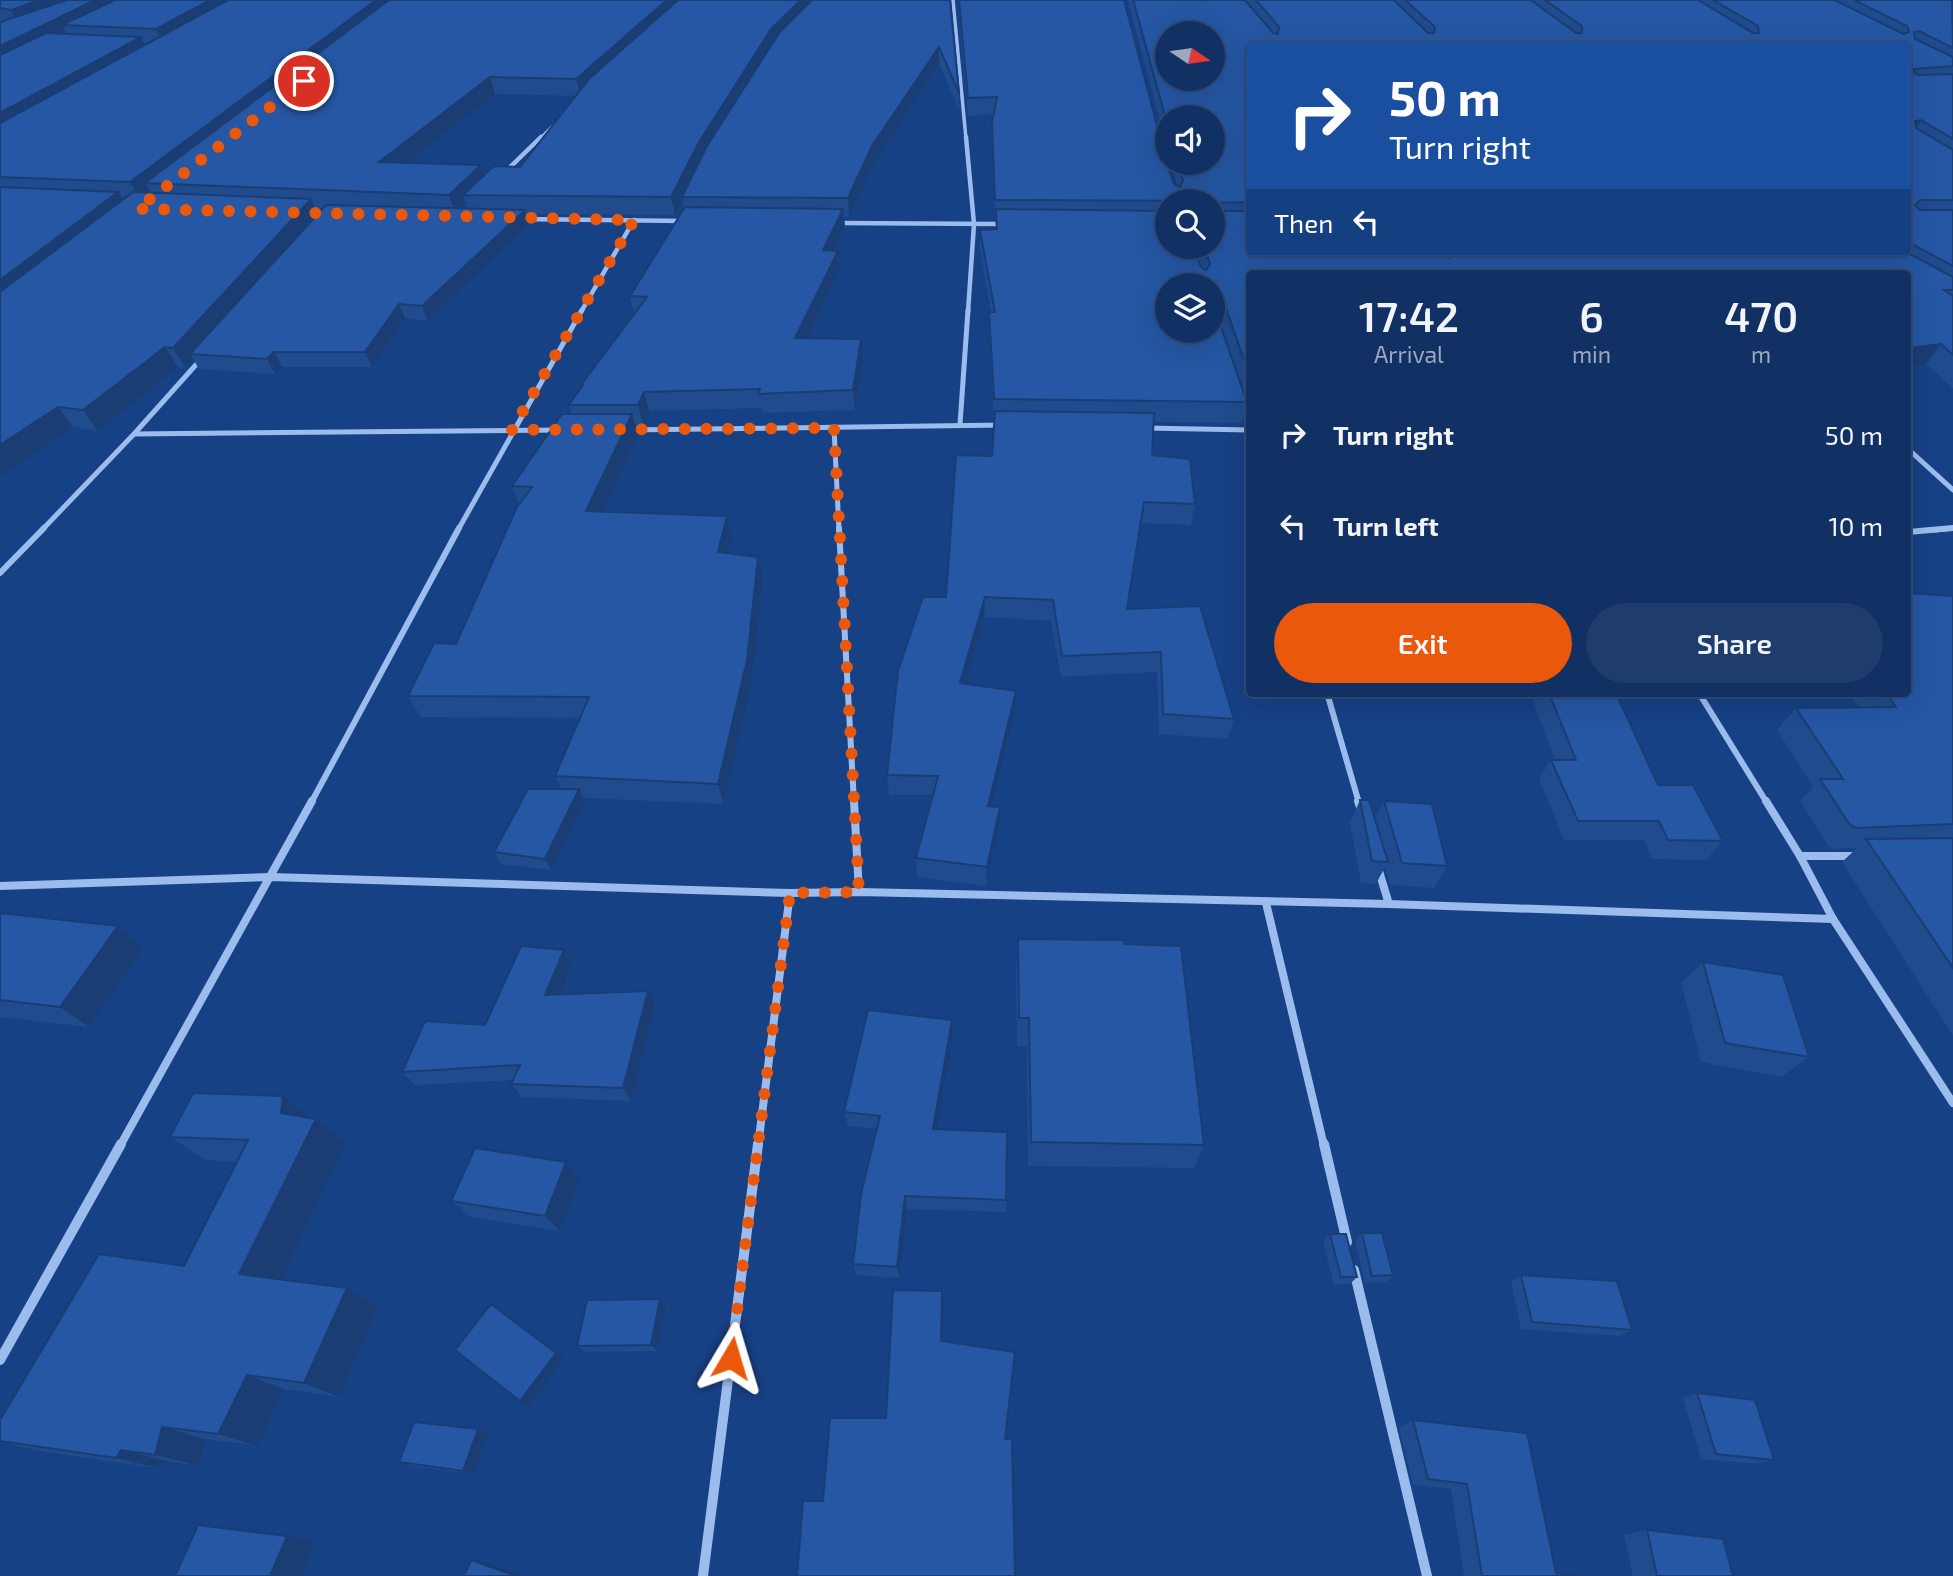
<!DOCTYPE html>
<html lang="en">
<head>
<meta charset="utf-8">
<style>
	:root { --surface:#113164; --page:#1e3d6d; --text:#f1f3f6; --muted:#9ca9bf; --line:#304c78; --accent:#ea580c }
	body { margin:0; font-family:"Exo 2",sans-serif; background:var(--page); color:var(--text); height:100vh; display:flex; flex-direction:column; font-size:26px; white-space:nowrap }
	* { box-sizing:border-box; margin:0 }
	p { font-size:23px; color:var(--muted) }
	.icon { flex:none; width:38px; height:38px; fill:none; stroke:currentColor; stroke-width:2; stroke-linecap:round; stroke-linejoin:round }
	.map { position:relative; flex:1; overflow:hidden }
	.panel { position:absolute; left:1246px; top:270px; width:665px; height:427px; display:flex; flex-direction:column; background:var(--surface); border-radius:7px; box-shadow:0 7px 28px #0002,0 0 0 2px var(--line) }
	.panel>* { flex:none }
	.banner { position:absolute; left:1246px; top:42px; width:665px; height:214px; border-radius:7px; box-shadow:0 7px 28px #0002,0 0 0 2px var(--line); background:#1a4fa0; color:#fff; overflow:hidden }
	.needle { width:46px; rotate:103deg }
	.fabs { position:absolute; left:1155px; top:21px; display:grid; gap:14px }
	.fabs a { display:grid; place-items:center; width:70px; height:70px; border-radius:50%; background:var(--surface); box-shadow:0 7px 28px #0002,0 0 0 2px var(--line); font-size:35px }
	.pin { position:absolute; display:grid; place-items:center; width:60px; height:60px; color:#fff; margin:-30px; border:4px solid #fff; border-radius:50%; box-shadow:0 2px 7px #0007 }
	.me { position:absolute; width:77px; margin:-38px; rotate:7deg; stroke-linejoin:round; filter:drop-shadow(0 0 5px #0008) }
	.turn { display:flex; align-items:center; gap:24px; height:147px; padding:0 28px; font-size:32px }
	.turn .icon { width:91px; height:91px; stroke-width:2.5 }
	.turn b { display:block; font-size:49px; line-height:60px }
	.then { display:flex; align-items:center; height:66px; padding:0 28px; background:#0003; gap:14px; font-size:26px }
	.eta { display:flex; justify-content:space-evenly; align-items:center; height:119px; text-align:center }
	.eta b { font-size:42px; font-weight:600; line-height:49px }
	.button { display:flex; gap:14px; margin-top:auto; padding:14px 28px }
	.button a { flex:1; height:80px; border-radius:42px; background:var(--accent); color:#fff; font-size:28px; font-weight:600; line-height:80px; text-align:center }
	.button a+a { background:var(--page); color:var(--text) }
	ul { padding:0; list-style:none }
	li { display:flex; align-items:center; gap:21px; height:91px; padding:0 28px }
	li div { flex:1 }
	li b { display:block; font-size:26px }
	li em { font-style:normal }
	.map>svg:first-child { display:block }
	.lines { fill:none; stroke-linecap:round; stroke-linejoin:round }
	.street-far5 { stroke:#9cbced; stroke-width:3.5 }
	.street-far4 { stroke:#9cbced; stroke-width:4.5 }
	.street-far3 { stroke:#9cbced; stroke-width:5 }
	.street-far2 { stroke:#9cbced; stroke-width:6 }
	.street-far1 { stroke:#9cbced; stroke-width:8 }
	.street { stroke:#9cbced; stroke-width:10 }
	.wall { fill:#204b8d; fill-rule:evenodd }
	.shaded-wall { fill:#1a3d73 }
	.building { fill:#2557a4; stroke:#1a3d73; stroke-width:2; fill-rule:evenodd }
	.route { stroke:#ea580c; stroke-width:12; stroke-dasharray:0 21.6 }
</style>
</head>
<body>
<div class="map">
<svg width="1953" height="1576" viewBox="0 0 1953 1576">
	<rect width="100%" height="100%" fill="#174185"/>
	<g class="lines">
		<!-- street-far5 -->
		<g class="street-far5">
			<path d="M953,0l13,139"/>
			<path d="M540,139l14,-14"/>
		</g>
		<!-- street-far4 -->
		<g class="street-far4">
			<path d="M966,137l8,87 -6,88"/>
			<path d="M504,173l37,-36"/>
			<path d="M520,219l164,2"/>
			<path d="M835,223l167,1"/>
			<path d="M581,312l53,-92"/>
		</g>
		<!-- street-far3 -->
		<g class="street-far3">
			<path d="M1242,405l8,23"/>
			<path d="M960,424l8,-114"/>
			<path d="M834,428l5,102"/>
			<path d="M1145,428l105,2"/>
			<path d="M627,430l377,-5"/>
			<path d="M134,434l425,-4"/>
			<path d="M1908,449l45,41"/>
			<path d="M42,530l92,-96 68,-76"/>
			<path d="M458,530l124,-220"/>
			<path d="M1935,530l18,-2"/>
		</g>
		<!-- street-far2 -->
		<g class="street-far2">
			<path d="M839,528l15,275"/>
			<path d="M1908,532l45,-4"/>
			<path d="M0,573l44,-45"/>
			<path d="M1327,693l32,110"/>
			<path d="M1699,693l68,110"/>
			<path d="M311,803l148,-275"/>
		</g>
		<!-- street-far1 -->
		<g class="street-far1">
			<path d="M854,801l5,91"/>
			<path d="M1358,801l3,9"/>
			<path d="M1766,801l34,55 33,63 120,184"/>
			<path d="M1800,856h58"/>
			<path d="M1378,868l11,36"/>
			<path d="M0,886l271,-9 519,16 69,-1 530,12 444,15"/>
			<path d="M1266,903l58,243"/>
			<path d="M120,1146l192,-345"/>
			<path d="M758,1146l32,-253"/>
		</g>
		<!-- street -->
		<g class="street">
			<path d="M1324,1144l23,98"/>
			<path d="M1354,1270l73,306"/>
			<path d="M0,1360l121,-216"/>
			<path d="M703,1576l55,-432"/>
		</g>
	</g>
	<!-- wall -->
	<g class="wall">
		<path d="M0,0h950l9,93v17l-20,-47 -65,101 -25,53h-5l1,10 -11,23 4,1 2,18 -33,69 56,20 -8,52 -93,3 -1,-5 -112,3 -6,13h-8l3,11 -35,76 124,5 5,21 -4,16 30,4 5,21 -11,103 -28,123 -141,-6 2,3 -34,69 -50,-6 -7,-12 67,-63 -6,-13 25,-58 -159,-1 -13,-21 48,-52 63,-140 -7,-18 60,-72 -3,-9 13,-17 -1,-3 53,-71 -4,-18 54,-88 -1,-8 -8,15 -149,-1 3,10 -101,97 -23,-3 -33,49h-90l-7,7 -76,-5 -6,-10 -7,9 -8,-1 -80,64 -25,-4 -73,50zM495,94l81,2 -56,71 -36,8 -76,-12zM466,204l2,4h-7zM315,208h8l-5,6z"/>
		<path d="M957,0h167l50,184 3,1 -6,-22h42l-46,-46v32l-39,-149h825v389l-27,-25 -18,2v-93h-658v137l-3,-7 -4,20 -90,-1 -1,33 43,49 -4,21 -50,-2 -14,86 107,110 -6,20 -69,-5 -2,-62 -96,5 -10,-56 -67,-4 -18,67 49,27 -23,95 7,21 -13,59 -69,-9 -1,-19 16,-63h-43l-2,-20 105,-319 2,-37 -5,-87v-20h2l-11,-63v-19l16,-1 -4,-88v-18l2,-9 -26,2zM1250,46h658v206h-658zM1167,201h46v46h-19l7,20 -34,-20zM1217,316h1l23,67z"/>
		<path d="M1953,596v241h-3l-2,1h5v198l-111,-174 15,-14 -24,1 -5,-3 -28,-45 13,-14 -36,-57 19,-22 63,-1 -10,-14h59z"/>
		<path d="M1530,693h86l42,92 65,56 -17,19 -54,-1 -8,-19h-80l-25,-61 12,-19h4z"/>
		<path d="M1360,800l15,19 9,-18 63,65 -13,22 -44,-3 -5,-18 -9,17 -15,-1 -11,-60z"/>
		<path d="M0,913l118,13 26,22 -55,79 -89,-10z"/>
		<path d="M1018,939l186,206 -10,23 -166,-2 -1,-120h-10l-1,-77z"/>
		<path d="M564,950l8,15 -11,30 94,10 -24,96 -109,-4 -11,-13 2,-4 -98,5 -13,-13 83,-47z"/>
		<path d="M1703,962l106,95 -27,20 -81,-15 -20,-79z"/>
		<path d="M952,1020l1,15 -17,94 70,71v12l-99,-3 -7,69 -44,-3 -3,-11 24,-135 -29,-3 -4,-14z"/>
		<path d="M308,1117l8,2 30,24 -65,136 66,9 31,19 -39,90 -55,-8 -26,57 -53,-7 -6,27 -32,-5 -5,8 -122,-18 -40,-9v-22l184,-154 53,-104 -31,-2 -36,-23z"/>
		<path d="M566,1162l14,17 -20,52 -90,-14 -19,-16z"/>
		<path d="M1362,1233l31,42 -7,7 -21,1 -10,-42z"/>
		<path d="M1330,1234l27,43 -7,7 -16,1 -11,-43z"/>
		<path d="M1521,1275l111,55 -13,6 -98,-7 -10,-47z"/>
		<path d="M660,1299l6,7 -8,45 -73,1 -8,-6z"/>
		<path d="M1697,1393l77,67 -17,4 -56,-5 -18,-61z"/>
		<path d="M1413,1420l143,153 26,3h-118l-13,-87 -38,-4 -14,-57z"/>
		<path d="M478,1429l10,4 -14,41 -63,-8 -12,-4z"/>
		<path d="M1647,1530l86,46h-100l-9,-41z"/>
	</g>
	<!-- shaded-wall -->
	<g class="shaded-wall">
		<path d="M40,0h54l-74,26 -9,-16z"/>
		<path d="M95,0h39l-72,25 5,9 -67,33v-21z"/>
		<path d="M210,0h35l-81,46 -8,-17z"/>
		<path d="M376,0h25l-256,183 6,10 -10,8 -11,-19z"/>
		<path d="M667,0h20l-106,96 -5,-17z"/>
		<path d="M801,0h17l-136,197 1,3 -8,15 -4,-18 28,-55 72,-113z"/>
		<path d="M141,37l8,17 -149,82v-23z"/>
		<path d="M939,47v16l-65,101 -25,53 -1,-19 24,-52z"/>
		<path d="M490,77l5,17 -109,86 -7,-18z"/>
		<path d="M1921,120l-11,18 5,-17z"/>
		<path d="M481,165l6,19 -24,11 3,9 -10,9 -7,-18z"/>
		<path d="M118,192l11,18 -129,100v-30z"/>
		<path d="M311,199l9,19 -130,136 3,5 -7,9 -13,-20z"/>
		<path d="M843,209l2,18 -20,41 -2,-18z"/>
		<path d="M525,210l4,14 -101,97 -6,-15z"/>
		<path d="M838,251l2,18 -42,88 -3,-19z"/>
		<path d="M399,304l6,14 -33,49 -7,-15z"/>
		<path d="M861,339l2,19 -8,52 -2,-20z"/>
		<path d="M1941,344l-15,20 -18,2v-18z"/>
		<path d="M165,347l13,20 -80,64 -15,-21z"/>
		<path d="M274,352l8,15 -7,7 -8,-15z"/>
		<path d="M644,392l5,19 -6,13 -5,-19z"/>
		<path d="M58,407l15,20 -73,50v-32z"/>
		<path d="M632,414l6,21 -45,97 -7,-21z"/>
		<path d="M727,516l5,21 -9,36 -5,-21z"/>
		<path d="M758,557l5,21 -11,103 -28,123 -6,-20z"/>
		<path d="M985,597l-1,20 -23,86 -1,-20z"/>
		<path d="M1016,691l-1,20 -28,114 1,-19z"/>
		<path d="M579,789l6,12 -34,69 -6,-11z"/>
		<path d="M1000,807l-1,20 -13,59 1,-19z"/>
		<path d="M118,926l26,22 -55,79 -29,-20z"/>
		<path d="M564,950l8,15 -17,45 -10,-15z"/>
		<path d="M648,991l7,14 -24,96 -8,-13z"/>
		<path d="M952,1020l1,15 -19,108 -1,-14z"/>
		<path d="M283,1096l30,25 3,-2 30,24 -71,149 -36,-18 42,-161z"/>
		<path d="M566,1162l14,17 -20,52 -15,-15z"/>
		<path d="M905,1196l2,13 -7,69 -3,-11z"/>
		<path d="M347,1288l31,19 -39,90 -35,-14z"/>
		<path d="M942,1291l2,14 -2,48 -1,-12z"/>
		<path d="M660,1299l6,7 -8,45 -7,-6z"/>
		<path d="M501,1311l63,47 -35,48 -9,-5z"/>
		<path d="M247,1375l37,14 -26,57 -40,-12z"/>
		<path d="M162,1427l43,12 -6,27 -44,-11z"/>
		<path d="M478,1429l10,4 -14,41 -11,-3z"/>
		<path d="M121,1450l46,11 -5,8 -46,-11z"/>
		<path d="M287,1536l28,6 -14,34h-31z"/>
		<path d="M471,1560l20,4 34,12h-9z"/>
	</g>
	<!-- building -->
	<g class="building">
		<path d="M0,0h40l-29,10 -11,-2z"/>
		<path d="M67,0h28l-95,46v-24z"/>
		<path d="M115,0h95l-54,29 -94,-4z"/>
		<path d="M228,0h148l-246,182 -130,-5v-54z"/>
		<path d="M389,0h278l-91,79 -86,-2 -111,85 102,3 -32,30 -304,-12z"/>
		<path d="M678,0h123l-30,29 -72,113 -28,55 -208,-2 31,-29 26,1 69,-88z"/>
		<path d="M812,0h138l9,93 -20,-46 -67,99 -24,52 -166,-1 25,-51 72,-113z"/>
		<path d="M959,0h165l43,163 7,21 6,3 3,-6 -5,-18h35v-46h-46v6l-34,-123h112l28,33 5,1 1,-7 -23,-27h138l34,33h6l1,-6 -30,-27h126l45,33h6v-7l-37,-26h153l55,33h6l-1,-7 -45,-26h122l68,34 6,-2 -2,-6 -53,-26h98l1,48 -34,-17 -5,1 1,7 38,18v9l-39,3v4l4,2 35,-1v65l-32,-19 -6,1 1,7 37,22v50h-33l-5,5 5,5h33v56l-45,-24v-196h-658v156l-37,1v-2l-218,-1 -3,-77 5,-26 -29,1zM1167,33h46v46h-46z"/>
		<path d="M46,33l95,4 -141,76v-58z"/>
		<path d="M0,187l118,5 -118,88z"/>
		<path d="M133,192l178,7 -138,149 -8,-1 -82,63 -25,-3 -58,38v-153z"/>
		<path d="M326,205l199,5 -103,96 -23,-2 -34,48h-91l-7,7 -77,-5z"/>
		<path d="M685,207l158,2 -20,41 15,1 -43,87 66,1 -8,51 -95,4 2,-5 -116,3 -6,13h-69l14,-20h-2l66,-88 -17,-1z"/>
		<path d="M996,209l171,2v36h26l8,20 5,3 4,-6 -6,-17h9v-38l3,2h34v41h190l3,4 7,2 1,-6h262l6,5h6v-5h181l47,25v13h-9l9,6v59l-12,-11 -33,4v-75h-658v104l-28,-80 -7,-4 -2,5v-13h-46v46h46v-27l34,98 -253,-3 -5,-87h6l-15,-82 17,-1z"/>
		<path d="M995,411l159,2 -2,42 38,4 5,45 -51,-2 -17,107 73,-3 34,113 -71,-5 -2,-62 -99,4 -9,-56 -68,-3 -25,86 56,8 -28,115 12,1 -13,60 -71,-9 22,-82 -51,-1 11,-104 25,-74h23l10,-142 36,1z"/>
		<path d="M562,414h70l-46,97 141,5 -9,36 40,5 -11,103 -29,124 -163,-8 34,-79 -181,-1 26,-53 22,1 61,-137 15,-20 -20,-1z"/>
		<path d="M1908,593l45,3v228l-97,4 -6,-3 -30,-46h23l-47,-71 100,-1 -10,-14h22z"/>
		<path d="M1549,693h67l42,92h35l30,56 -55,-1 -9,-19h-81l-27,-61h25z"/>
		<path d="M528,789h51l-34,70 -51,-7z"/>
		<path d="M1360,800h9l19,62 -16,-1z"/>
		<path d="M1384,801l48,3 15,62 -45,-3z"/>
		<path d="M1953,838v130l-87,-129z"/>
		<path d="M0,913l118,13 -58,81 -60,-7z"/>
		<path d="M1018,939l106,1v4l57,2 23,199 -173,-3 -2,-124h-10z"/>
		<path d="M521,946l43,4 -19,45 103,-4 -25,97 -112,-4 9,-19 -118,7 23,-51 60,4z"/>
		<path d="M1703,962l80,13 26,82 -84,-14z"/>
		<path d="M868,1010l84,10 -19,109 74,3 -1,68 -101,-4 -8,71 -44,-3 8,-70 19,-78 -36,-4z"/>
		<path d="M193,1093l90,3 -2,17 35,6 -77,155 108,14 -43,95 -57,-8 -29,59 -56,-7 -7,28 -34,-5 -5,8 -116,-17v-21l99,-166 85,12 64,-126 -78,-3z"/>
		<path d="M475,1148l91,14 -21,54 -94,-15z"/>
		<path d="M1362,1233h20l11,42 -21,1z"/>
		<path d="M1330,1234h16l11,43h-16z"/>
		<path d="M1521,1275l96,6 15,49 -100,-8z"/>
		<path d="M893,1290l49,1 -1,50 74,11 -10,87h7l3,137h-218l6,-75h20l7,-83h56z"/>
		<path d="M660,1299l-9,46 -74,1 10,-46z"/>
		<path d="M491,1304l65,49 -36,48 -65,-51z"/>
		<path d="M1697,1393l58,7 19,60 -58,-6z"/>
		<path d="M1413,1420l114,13 29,140 26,3h-100l-15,-92 -39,-5z"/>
		<path d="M414,1422l64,7 -15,42 -64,-9z"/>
		<path d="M198,1525l89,11 -17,40h-95z"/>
		<path d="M1647,1530l76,9 10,37h-76z"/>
		<path d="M471,1560l45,16h-52z"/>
	</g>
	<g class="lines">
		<!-- route -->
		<path class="route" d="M304,81l-167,128 497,11 -122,210 322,-2 25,464 -69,1 -59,465"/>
	</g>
</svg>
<div class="fabs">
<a><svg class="needle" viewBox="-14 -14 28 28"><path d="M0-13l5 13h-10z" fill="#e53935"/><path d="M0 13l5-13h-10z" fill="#9ca9bf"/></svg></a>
<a><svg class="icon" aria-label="sound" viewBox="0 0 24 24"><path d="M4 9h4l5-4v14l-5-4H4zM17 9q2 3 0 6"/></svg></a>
<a><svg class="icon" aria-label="search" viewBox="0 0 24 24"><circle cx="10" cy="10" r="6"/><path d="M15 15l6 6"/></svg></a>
<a><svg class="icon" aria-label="layers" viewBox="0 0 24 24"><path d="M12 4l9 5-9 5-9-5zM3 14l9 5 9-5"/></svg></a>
</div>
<div class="pin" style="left:304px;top:81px;background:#d93025"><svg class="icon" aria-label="arrive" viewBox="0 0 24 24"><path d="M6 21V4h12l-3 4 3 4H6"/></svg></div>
<svg class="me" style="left:731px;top:1358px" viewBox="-20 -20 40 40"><path d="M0-17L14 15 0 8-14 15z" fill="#ea580c" stroke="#fff" stroke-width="4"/></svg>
<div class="banner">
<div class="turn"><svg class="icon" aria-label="right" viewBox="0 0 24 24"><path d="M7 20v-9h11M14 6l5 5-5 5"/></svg><div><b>50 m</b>Turn right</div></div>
<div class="then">Then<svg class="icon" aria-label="left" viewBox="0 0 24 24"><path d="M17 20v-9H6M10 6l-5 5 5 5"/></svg></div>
</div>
<section class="panel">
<div class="eta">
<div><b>17:42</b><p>Arrival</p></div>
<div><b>6</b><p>min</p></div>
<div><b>470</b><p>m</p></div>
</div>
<ul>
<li><svg class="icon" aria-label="right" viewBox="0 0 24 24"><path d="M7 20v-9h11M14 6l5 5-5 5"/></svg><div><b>Turn right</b></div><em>50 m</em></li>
<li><svg class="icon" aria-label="left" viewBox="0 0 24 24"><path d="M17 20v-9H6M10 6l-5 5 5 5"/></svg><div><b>Turn left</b></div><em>10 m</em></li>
</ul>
<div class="button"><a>Exit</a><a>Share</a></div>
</section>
</div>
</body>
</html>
